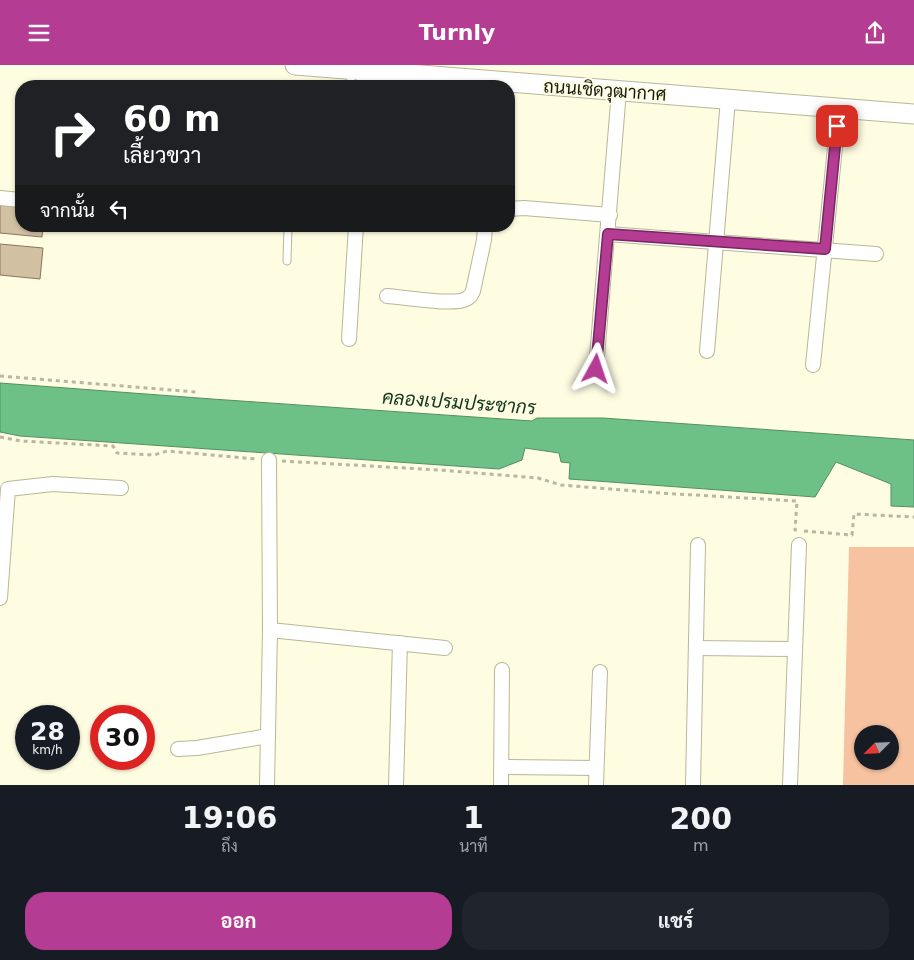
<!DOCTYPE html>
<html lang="th">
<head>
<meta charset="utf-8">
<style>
	:root { --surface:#171b24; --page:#20242c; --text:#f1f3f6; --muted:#9ea1a6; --accent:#b43c92 }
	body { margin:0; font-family:"DejaVu Sans",Sarabun,sans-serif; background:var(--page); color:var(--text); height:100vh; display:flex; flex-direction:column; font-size:19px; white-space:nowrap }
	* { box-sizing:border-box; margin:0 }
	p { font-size:16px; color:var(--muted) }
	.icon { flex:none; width:28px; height:28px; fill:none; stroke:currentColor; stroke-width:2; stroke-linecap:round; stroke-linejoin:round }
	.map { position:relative; height:720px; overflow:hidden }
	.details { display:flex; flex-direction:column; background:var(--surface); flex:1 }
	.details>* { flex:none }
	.banner { position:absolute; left:15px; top:15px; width:500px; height:152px; border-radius:20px; box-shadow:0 1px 4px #0004; background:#202124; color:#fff; overflow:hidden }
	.needle { width:32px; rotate:246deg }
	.fabs { position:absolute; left:854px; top:660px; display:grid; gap:10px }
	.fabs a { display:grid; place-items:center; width:45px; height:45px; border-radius:50%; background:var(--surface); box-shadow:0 1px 4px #0004; font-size:25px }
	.speed { position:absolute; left:15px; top:640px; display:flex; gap:10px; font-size:25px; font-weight:700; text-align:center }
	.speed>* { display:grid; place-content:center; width:65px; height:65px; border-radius:50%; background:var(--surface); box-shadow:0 1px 4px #0004; line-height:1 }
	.speed small { font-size:12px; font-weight:400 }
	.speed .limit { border:8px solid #d22; background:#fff; color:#111 }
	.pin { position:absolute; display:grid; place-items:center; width:42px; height:42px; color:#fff; margin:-21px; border-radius:10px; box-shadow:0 2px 8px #0006 }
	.me { position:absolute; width:55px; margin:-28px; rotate:5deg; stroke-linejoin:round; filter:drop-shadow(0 0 4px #0008) }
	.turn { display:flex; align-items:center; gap:18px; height:105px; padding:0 25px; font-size:22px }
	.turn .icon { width:65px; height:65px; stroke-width:2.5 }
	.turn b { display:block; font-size:35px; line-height:42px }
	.then { display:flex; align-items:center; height:48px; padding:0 25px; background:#0003; gap:10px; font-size:19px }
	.eta { display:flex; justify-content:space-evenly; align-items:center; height:85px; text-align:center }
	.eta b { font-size:30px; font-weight:700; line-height:35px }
	.action { display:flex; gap:10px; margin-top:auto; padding:10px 25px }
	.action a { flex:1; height:58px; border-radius:20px; background:var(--accent); color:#fff; font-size:20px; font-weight:700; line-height:58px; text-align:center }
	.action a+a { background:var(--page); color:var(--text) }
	header { display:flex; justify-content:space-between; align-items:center; height:65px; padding:0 25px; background:var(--accent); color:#fff; font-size:22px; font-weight:700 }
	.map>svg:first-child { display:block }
	.green { fill:#f6c29f; fill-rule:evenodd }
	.water { fill:#6dc187; stroke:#548f63 }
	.building { fill:#d2c0a3; stroke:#87765b }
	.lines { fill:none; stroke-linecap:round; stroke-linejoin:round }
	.lane-casing { stroke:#b9b796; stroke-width:9 }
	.street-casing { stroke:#b9b796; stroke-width:16 }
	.secondary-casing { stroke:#b9b796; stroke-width:21 }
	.path { stroke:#b9b7a1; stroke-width:3; stroke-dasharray:4 4; stroke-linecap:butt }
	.lane { stroke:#fff; stroke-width:7 }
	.street { stroke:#fff; stroke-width:14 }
	.secondary { stroke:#fff; stroke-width:19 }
	.route-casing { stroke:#75275f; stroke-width:12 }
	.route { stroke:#b43c92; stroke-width:9 }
	.labels { text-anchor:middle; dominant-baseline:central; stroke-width:4; stroke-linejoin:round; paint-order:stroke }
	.street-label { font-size:18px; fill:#1b1a0e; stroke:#fefce1 }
	.water-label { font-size:19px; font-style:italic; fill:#12361f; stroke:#fefce1 }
</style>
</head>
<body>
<header><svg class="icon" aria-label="menu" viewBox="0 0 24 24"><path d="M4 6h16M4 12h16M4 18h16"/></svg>Turnly<svg class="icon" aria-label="share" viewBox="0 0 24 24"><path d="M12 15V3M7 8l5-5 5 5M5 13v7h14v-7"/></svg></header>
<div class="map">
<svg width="914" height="720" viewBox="0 0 914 720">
	<rect width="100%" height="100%" fill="#fefce1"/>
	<!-- green -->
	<path class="green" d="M849,482h65v238h-71zM862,669h28v27h-28z"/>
	<!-- water -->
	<path class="water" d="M0,318l212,16 320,22 5,-3h66l311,22v67l-23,-1v-22l-55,-22 -21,35 -246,-18 1,-16 -9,-1 -2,-9 -34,-5 -3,12 -23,9 -479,-33 -20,-4z"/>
	<!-- building -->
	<g class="building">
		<path d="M0,139l21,2v20h22l-1,11 -42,-4z"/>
		<path d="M0,179l43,4 -3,31 -40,-4z"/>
	</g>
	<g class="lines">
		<!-- lane casing -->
		<g class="lane-casing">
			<g id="lane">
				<path d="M350,21l2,-15"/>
				<path d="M287,196l1,-35"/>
			</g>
		</g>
		<!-- street casing -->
		<g class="street-casing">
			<g id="street">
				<path d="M364,21l1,-15"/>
				<path d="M0,133l21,2"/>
				<path d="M509,144l15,-1 86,7"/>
				<path d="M608,169l268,20"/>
				<path d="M387,231c16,1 67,10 79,3 4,-2 6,-5 7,-8l11,-51 1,-14"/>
				<path d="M349,274l7,-113"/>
				<path d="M707,286l21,-252"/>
				<path d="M813,300l26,-257"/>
				<path d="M596,304l23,-278"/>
				<path d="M0,533l8,-109 45,-5 68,4"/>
				<path d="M270,565l175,18"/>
				<path d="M696,583l99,1"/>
				<path d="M178,684l19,-1 71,-12"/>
				<path d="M502,702l94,1"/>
				<path d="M267,720l3,-155 -1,-170"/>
				<path d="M396,720l4,-142"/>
				<path d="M501,720l1,-115"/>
				<path d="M596,720l4,-113"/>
				<path d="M693,720l5,-240"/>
				<path d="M790,720l9,-240"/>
			</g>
		</g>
		<!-- secondary casing -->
		<g class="secondary-casing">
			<path id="secondary" d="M295,0l619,49"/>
		</g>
		<!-- path -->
		<g class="path">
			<path d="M0,311l196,16"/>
			<path d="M0,372l21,4 92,5 4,7 37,2 13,-4 89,8"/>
			<path d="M282,396l157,9 99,8 23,7 99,8 137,8 -2,29h2"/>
			<path d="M804,466l48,4 2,-21 60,3"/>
		</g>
		<!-- lane -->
		<use href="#lane" class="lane"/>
		<!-- street -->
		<use href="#street" class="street"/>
		<!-- secondary -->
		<use href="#secondary" class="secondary"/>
	</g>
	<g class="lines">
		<!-- route casing -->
		<g class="route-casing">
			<path id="route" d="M596,304l12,-135 217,15 12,-123"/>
		</g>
		<!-- route -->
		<use href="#route" class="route"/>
	</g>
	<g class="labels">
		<!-- street labels -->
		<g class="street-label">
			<text transform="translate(605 25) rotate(4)">ถนนเชิดวุฒากาศ</text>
		</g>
		<!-- water labels -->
		<g class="water-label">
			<text transform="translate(459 337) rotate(4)">คลองเปรมประชากร</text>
		</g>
	</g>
</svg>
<div class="fabs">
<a><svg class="needle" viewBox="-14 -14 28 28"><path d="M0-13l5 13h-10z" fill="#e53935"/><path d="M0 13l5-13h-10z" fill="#9ea1a6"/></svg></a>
</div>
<div class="speed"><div>28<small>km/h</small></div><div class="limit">30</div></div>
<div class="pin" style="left:837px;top:61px;background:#d93025"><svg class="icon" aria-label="arrive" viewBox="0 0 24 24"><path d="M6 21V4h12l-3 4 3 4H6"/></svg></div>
<svg class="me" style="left:596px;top:304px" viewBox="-20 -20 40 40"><path d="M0-17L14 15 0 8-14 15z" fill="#b43c92" stroke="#fff" stroke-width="4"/></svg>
<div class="banner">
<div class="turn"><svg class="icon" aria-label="right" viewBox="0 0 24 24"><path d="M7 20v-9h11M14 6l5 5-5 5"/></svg><div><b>60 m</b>เลี้ยวขวา</div></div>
<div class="then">จากนั้น<svg class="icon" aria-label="left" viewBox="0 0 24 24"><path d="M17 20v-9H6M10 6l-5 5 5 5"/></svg></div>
</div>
</div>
<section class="details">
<div class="eta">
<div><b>19:06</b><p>ถึง</p></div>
<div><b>1</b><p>นาที</p></div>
<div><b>200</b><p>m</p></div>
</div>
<div class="action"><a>ออก</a><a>แชร์</a></div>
</section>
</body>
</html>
